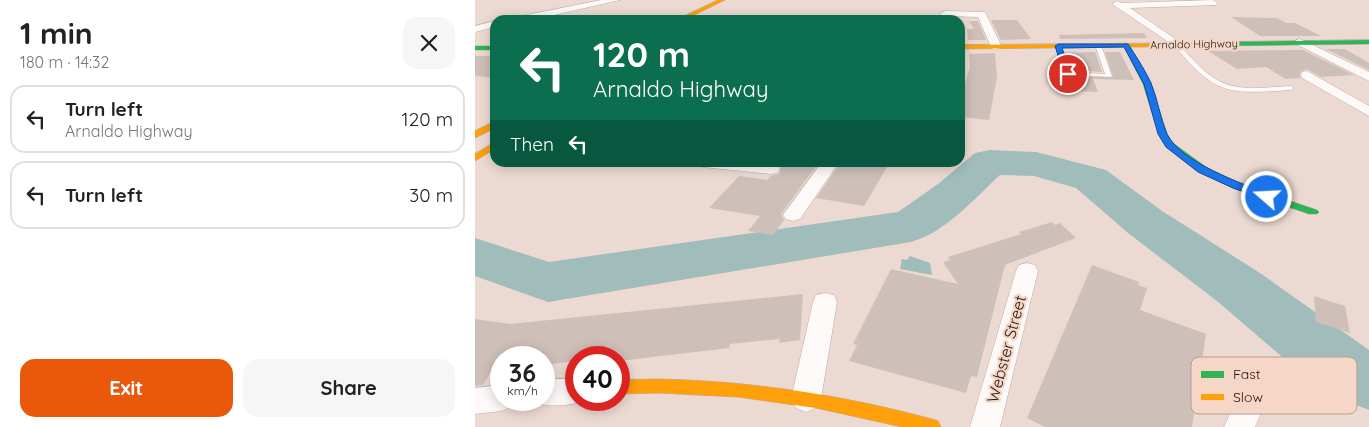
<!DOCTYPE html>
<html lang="en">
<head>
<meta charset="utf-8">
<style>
	:root { --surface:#fff; --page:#f6f6f6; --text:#222; --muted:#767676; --line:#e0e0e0; --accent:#ea580c }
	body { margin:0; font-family:Quicksand,sans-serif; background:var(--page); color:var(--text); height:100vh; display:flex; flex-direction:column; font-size:19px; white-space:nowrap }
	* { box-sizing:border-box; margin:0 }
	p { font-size:16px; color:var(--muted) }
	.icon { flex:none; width:28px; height:28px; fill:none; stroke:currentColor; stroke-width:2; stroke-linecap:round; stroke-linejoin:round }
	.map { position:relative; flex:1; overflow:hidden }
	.sheet { display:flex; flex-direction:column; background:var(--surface); width:475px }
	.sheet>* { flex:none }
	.banner { position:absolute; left:15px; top:15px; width:475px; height:152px; border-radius:15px; box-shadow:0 2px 12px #0003; background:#0b6e4f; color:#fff; overflow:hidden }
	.speed { position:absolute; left:15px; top:346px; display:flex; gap:10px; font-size:25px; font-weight:700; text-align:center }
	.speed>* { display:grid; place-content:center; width:65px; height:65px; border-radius:50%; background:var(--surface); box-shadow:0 2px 12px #0003; line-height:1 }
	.speed small { font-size:12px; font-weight:400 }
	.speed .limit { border:8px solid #d22; background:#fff; color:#111 }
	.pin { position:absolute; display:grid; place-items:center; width:42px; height:42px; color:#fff; margin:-21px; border:2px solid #fff; border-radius:50%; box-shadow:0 1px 5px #0007 }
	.me { position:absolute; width:55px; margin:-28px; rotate:289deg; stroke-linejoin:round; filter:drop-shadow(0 0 4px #0008) }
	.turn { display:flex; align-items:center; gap:18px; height:105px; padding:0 20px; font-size:22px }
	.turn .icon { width:65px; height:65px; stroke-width:2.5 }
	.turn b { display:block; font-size:35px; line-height:42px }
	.then { display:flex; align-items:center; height:48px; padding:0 20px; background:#0003; gap:10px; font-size:19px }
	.round { display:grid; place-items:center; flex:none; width:52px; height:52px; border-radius:15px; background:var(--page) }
	.head { display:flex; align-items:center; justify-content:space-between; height:85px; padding:0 20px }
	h1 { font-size:30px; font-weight:700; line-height:38px }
	.action { display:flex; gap:10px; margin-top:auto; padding:10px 20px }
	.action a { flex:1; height:58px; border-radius:15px; background:var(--accent); color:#fff; font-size:20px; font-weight:700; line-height:58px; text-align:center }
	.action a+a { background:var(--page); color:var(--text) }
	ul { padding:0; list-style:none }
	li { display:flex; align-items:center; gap:15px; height:68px; margin:0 10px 8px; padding:0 10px; border:2px solid var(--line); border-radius:15px }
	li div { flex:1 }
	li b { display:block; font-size:19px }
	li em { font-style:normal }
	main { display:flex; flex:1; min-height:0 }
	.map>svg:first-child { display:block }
	.water { fill:#a0bdbb }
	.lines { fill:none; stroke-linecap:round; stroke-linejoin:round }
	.river { fill:#a0bdbb; fill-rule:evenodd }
	.building { fill:#cebfb8 }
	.lane-casing { stroke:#baada7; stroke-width:1 }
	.street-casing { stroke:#baada7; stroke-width:1 }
	.fast-casing { stroke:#baada7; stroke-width:1 }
	.slow-casing { stroke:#baada7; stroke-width:1 }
	.lane { fill:#fcf9f8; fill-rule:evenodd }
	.street { fill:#fcf9f8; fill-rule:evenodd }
	.fast { fill:#30b455; fill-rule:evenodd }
	.slow { fill:#ff9f0a; fill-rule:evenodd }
	.route { fill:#1a73e8; stroke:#114b97 }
	.labels { text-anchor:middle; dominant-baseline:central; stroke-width:4.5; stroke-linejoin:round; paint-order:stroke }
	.far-street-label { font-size:11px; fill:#211611; stroke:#f6d7c7 }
	.near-street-label { font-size:16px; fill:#211611; stroke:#f6d7c7 }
	.key { fill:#f6d7c7; stroke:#b69d90; stroke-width:1 }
	.key-label { font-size:14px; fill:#211611 }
</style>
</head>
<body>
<main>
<section class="sheet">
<div class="head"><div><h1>1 min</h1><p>180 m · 14:32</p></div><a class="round"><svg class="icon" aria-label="close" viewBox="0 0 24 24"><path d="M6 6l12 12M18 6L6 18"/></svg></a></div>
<ul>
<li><svg class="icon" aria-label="left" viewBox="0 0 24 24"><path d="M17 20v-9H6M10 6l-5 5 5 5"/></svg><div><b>Turn left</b><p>Arnaldo Highway</p></div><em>120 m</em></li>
<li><svg class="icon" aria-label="left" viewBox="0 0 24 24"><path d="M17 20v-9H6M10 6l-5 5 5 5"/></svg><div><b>Turn left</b></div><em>30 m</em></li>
</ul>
<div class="action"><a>Exit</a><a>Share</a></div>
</section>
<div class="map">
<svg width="894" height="427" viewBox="0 0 894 427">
	<rect width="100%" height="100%" fill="#ecdad2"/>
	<!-- water -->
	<path class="water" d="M435,256l20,7 2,12 -32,-6 2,-10 5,1z"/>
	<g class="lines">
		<!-- river -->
		<path class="river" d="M515,150l46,2 70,18 56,41 95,60 112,79v60l-46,-18 -106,-91 -89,-68 -52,-45 -42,-12 -34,-1c-26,24 -54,57 -89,67l-363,60 -73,-26v-38l74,24 349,-50 40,-28 37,-31z"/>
	</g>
	<!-- building -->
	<g class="building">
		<path d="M756,17l46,1 9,5h9l26,13h-61z"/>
		<path d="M516,20h26l14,19 -30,1z"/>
		<path d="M494,21h9l8,19h-18l-1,-11h7z"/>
		<path d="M669,33l3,5 -87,1 -1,-4z"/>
		<path d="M851,49h19l24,14v7z"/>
		<path d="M828,50l51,25 -33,2 -14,-8 -7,2v7l-14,1 -20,-12 -29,2 -29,-18z"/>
		<path d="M620,52l7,20 -30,-2 -6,-17z"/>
		<path d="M630,52h15l14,28 -41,-1 5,13 -24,-1 -4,-14h43z"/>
		<path d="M520,53l2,24 -8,43 -29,-3v-17l10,-33 -1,-13z"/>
		<path d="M0,56h20v22l-20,-2z"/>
		<path d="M308,162h36l-38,52 3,6 -11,15 -25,-4 12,-15 -51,-8 30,-32 28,4 4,-4 8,-2z"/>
		<path d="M366,162h49l-26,44 -48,-8z"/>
		<path d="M577,222l3,3 5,-2 16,15 -71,27 -28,112 -6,-1 -5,17 -117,-32 8,-16 -4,-1 38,-75 67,15 -15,-22 7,-2 -2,-3 73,-23 -2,-2z"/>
		<path d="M617,265l47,17 -1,3 9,3 -7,22 66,24 -14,93h-147l-18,-9z"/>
		<path d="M328,294l-3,46 -21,3 1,-4 -50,5 -1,4 -110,13v-3h-43v3l-32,4v-7h-43v12l-10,1 -8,14 -8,1v-67l35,5z"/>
		<path d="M839,296l31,10 5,27 -34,-11z"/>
	</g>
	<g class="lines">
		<!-- lane casing -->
		<g class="lane-casing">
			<g id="lane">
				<path d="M623,43l3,2 11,31 -1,1 -45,-2 -10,-30 5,1 10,26 34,2 -10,-29z"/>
				<path d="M699,43h4c42,49 51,47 113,43l3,2 -3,2c-63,4 -75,6 -117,-45z"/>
			</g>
		</g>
		<!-- street casing -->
		<g class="street-casing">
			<g id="street">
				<path d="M126,0h19l-88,20h-20l5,-3z"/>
				<path d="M738,0l5,3 -2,2 -86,3 50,34v4l-4,1 -64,-43 5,-3 5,2z"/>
				<path d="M470,11l40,1 17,35 -6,3 -4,-1 -14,-32 -36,-1 -2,-2z"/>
				<path d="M20,21v6l-20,5v-6z"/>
				<path d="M825,39l69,33v9l-73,-37v-4z"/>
				<path d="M832,71l62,35v10l-67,-38 -1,-3 1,-3z"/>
				<path d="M220,162h63l19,3 3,4 -3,4 -6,1 -68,-7z"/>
				<path d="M347,162h17l-39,57 -7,2 -7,-2 -3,-4z"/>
				<path d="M552,263l8,2 3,6 -38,156h-30l46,-156 3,-6z"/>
				<path d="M350,293l9,2 3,7 -16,97 -5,9 -10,4 -10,-4 -5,-9 22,-97 3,-7z"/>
				<path d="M101,378v22h10c-16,6 -36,8 -52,2l-1,-2h11v-20z"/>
				<path d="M26,385v15h14l-4,7 -10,4 -26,3v-26z"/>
				<path d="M775,390l11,4 4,10 -10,23h-31l15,-33z"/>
			</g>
		</g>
		<!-- fast casing -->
		<g class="fast-casing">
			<g id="fast">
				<path d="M894,40v4l-150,2 -3,-2 3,-2z"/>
				<path d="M651,43l3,2 22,39 16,50 6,9 33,24 35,17 76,26 2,2 -2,2h-8l-76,-26 -35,-17 -32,-24 -7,-13 -16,-50 -20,-39z"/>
				<rect x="0" y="46" width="20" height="4"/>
			</g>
		</g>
		<!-- slow casing -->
		<g class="slow-casing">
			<g id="slow">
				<path d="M243,0h7l-41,20h-8z"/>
				<path d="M746,43l1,1 -3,2 -259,3v-4z"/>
				<path d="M20,121v7l-20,10v-7z"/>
				<path d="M20,142v7l-20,12v-7z"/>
				<path d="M184,379c93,2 183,16 273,40l6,2 3,6h-39l-86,-19 -78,-11 -79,-4 -40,1v-14z"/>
			</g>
		</g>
		<!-- lane -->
		<use href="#lane" class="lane"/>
		<!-- street -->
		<use href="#street" class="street"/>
		<!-- fast -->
		<use href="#fast" class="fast"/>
		<!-- slow -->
		<use href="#slow" class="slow"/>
	</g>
	<!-- route -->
	<path class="route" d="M583,44h70c8,12 17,26 23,39 7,17 9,35 16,51 13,28 77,51 104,60v5h-7l-31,-11 -35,-16 -32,-25 -8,-13 -14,-50 -20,-37 -62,1 10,26 -4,2 -4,-2 -9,-28z"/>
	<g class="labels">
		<!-- far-street labels -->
		<g class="far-street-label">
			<text transform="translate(719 44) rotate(-1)">Arnaldo Highway</text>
		</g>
		<!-- near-street labels -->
		<g class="near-street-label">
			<text transform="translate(531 349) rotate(-75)">Webster Street</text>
		</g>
	</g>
	<!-- legend -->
	<rect x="716" y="357" width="166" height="57" rx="8" class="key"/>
	<rect x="726" y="371" width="23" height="7" fill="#30b455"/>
	<rect x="726" y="394" width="23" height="6" fill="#ff9f0a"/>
	<g class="key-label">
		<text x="758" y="379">Fast</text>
		<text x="758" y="402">Slow</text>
	</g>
</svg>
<div class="speed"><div>36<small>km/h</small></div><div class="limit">40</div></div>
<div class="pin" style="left:593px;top:74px;background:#d93025"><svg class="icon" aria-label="arrive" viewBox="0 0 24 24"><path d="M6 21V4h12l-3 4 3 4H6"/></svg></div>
<svg class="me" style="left:792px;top:197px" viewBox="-20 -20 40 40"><circle r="17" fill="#1a73e8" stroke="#fff" stroke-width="3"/><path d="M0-11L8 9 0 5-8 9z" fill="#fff"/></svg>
<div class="banner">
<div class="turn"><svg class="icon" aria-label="left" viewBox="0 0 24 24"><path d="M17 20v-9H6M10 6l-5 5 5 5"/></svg><div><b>120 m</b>Arnaldo Highway</div></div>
<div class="then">Then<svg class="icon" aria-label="left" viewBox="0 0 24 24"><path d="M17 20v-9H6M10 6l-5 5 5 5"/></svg></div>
</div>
</div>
</main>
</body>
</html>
